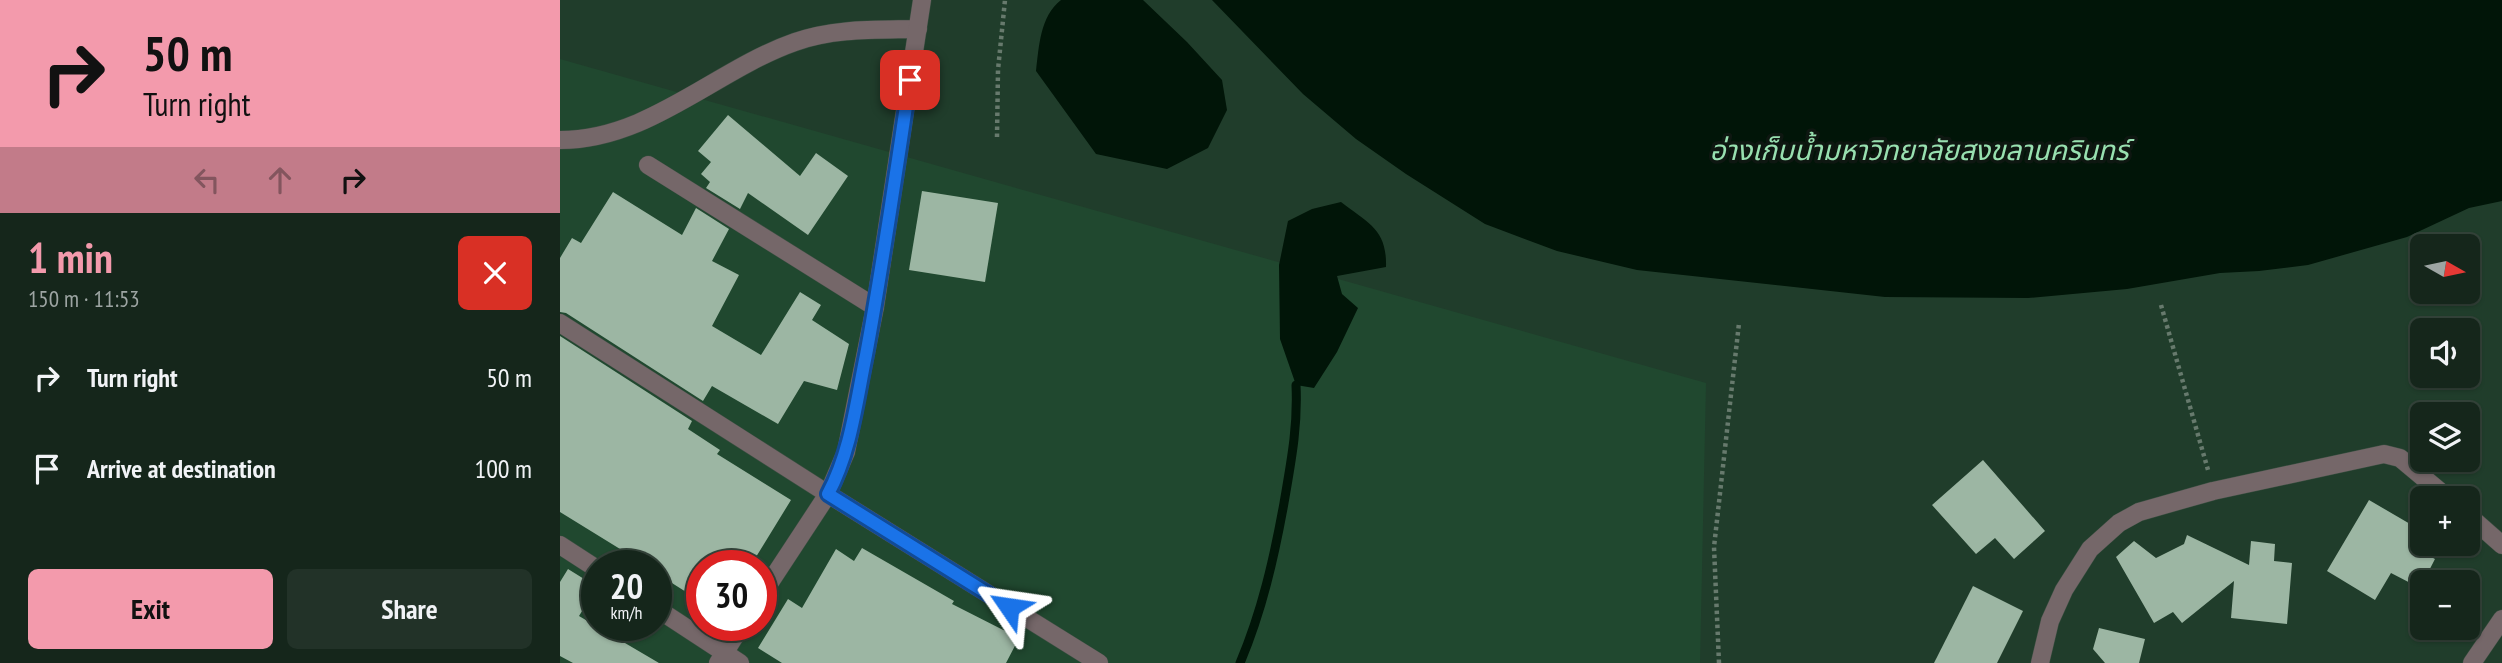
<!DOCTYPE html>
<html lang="en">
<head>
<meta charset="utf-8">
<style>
	:root { --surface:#15261b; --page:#223228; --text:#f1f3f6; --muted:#9da5a3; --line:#34433a; --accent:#f39aac }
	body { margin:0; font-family:"PT Sans Narrow","Noto Sans Thai",sans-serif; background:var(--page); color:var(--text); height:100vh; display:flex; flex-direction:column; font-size:26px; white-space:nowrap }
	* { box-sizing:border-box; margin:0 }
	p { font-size:23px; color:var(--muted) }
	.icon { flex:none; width:38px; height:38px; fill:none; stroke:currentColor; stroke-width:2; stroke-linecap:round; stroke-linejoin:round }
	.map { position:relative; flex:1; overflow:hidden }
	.side { display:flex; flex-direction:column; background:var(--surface); width:560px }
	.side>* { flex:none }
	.hud { background:#f39aac; color:#111; overflow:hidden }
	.needle { width:46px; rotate:99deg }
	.tools { position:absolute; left:1850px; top:234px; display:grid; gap:14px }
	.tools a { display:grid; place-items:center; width:70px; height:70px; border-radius:10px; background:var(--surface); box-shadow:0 2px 5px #0004,0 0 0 2px var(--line); font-size:35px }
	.speed { position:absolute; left:21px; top:550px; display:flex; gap:14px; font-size:35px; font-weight:700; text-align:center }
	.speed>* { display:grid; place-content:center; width:91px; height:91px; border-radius:50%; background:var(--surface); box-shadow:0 2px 5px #0004,0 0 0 2px var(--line); line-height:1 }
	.speed small { font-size:18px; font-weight:400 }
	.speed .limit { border:10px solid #d22; background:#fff; color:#111 }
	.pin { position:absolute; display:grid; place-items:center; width:60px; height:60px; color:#fff; margin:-30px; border-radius:14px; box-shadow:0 4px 10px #0006 }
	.me { position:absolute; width:77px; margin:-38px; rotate:302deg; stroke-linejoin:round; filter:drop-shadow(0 0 5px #0008) }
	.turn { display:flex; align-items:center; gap:24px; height:147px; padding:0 28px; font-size:32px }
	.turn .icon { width:91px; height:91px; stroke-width:2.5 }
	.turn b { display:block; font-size:49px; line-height:60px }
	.lanes { display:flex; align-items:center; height:66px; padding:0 28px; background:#0003; justify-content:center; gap:35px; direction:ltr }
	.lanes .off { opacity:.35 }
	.round { display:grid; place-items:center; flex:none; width:74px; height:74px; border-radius:10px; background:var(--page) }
	.overview { display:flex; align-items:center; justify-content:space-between; height:119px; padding:0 28px }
	h1 { font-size:42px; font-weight:800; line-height:52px; color:var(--accent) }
	.cta { display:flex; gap:14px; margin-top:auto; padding:14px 28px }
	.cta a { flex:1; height:80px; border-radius:10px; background:var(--accent); color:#111; font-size:28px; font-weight:800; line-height:80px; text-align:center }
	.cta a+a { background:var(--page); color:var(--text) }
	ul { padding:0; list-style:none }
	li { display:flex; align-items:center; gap:21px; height:91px; padding:0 28px }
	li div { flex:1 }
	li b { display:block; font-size:26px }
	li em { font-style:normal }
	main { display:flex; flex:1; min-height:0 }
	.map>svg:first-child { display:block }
	.built { fill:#203d2b; fill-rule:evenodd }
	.green { fill:#20482f; fill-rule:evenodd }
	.water { fill:#011508 }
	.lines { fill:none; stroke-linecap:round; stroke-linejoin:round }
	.stream { stroke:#011508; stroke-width:9 }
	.building { fill:#9cb6a3 }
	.minor-casing { stroke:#394e40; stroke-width:19 }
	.path { stroke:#677a6d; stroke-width:4.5; stroke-dasharray:3.5 3.5; stroke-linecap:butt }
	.minor { stroke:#756769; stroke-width:18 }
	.route-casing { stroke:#114b97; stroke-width:18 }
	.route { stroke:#1a73e8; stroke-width:12 }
	.labels { text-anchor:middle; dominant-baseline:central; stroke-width:7; stroke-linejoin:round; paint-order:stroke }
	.water-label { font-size:28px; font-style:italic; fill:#98e0b0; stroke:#0e1711 }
</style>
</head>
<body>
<main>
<section class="side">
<div class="hud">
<div class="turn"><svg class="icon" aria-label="right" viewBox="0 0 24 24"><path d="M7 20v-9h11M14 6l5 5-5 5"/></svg><div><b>50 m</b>Turn right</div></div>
<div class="lanes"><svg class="icon off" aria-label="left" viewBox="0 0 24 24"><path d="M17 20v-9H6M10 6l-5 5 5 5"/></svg><svg class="icon off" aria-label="ahead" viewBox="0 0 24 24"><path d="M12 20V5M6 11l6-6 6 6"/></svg><svg class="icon" aria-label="right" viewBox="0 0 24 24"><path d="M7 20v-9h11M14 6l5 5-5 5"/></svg></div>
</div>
<div class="overview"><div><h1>1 min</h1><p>150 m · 11:53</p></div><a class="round" style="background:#d93025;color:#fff"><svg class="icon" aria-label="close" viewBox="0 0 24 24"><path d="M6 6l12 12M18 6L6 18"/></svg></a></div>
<ul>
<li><svg class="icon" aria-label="right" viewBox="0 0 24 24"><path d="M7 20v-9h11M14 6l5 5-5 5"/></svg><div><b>Turn right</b></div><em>50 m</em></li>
<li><svg class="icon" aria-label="arrive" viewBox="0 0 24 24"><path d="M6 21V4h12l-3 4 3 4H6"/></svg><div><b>Arrive at destination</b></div><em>100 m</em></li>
</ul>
<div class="cta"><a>Exit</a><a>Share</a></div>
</section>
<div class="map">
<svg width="1942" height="663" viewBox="0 0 1942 663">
	<rect width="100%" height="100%" fill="#1c3224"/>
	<!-- built -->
	<path class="built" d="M0,0h1942v663h-1942zM1862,247h46v45h-46zM1862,331h46v45h-46zM1862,415h46v45h-46zM1862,499h46v45h-46zM37,565h59v60h-59zM142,565h59v60h-59zM1862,583h46v45h-46z"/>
	<!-- green -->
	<path class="green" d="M0,59l1146,324 -6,280h-1140zM37,565h59v60h-59zM142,565h59v60h-59z"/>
	<!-- water -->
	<g class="water">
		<path d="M501,0h82l44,42 35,38 5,30 -19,38 -41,21 -71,-15 -60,-83c3,-24 4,-55 25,-71z"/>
		<path d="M652,0h1290v201l-33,7 -62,29 -99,28 -49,6 -39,2 -93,16 -99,9 -143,-1 -248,-27 -80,-19 -72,-27 -79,-50 -50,-35 -53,-45z"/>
		<path d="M781,202c28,22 46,27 45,65l-49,9 5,18 16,14 -21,44 -23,36 -18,-3 -16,-46 -1,-74 9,-44 24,-12z"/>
	</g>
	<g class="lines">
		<!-- stream -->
		<path class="stream" d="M680,663c22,-52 34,-105 44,-160 7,-41 14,-76 12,-118"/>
	</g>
	<!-- building -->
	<g class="building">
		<path d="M168,115l72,61 16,-23 32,23 -40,59 -60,-42 -8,16 -34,-21 4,-6 -9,-8 10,-12 -13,-11z"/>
		<path d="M362,191l76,12 -13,79 -76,-12z"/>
		<path d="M53,192l69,43 14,-27 33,21 -17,32 27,14 -27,51 49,29 39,-63 21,13 -9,15 37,24 -12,46 -33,-9 -26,43 -66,-38 -9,15 -137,-88 -6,-1v-54l12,-20 9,5z"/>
		<path d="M0,336l132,85 -4,8 32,21 -3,4 74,46 -40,65h-49v37l-46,-29v-8h-10l-86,-53z"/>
		<path d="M1423,460l62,71 -31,28 -19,-21 -19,16 -44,-49z"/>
		<path d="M1809,500l48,28 -9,17 27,14 -15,29 -29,-15 -16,27 -48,-29z"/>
		<path d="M1627,535l62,30 2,-24 24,3 -1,17 18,2 -5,61 -56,-6 3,-37 -52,42 -9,-11 -19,11 -38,-66 18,-16 22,17 28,-14z"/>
		<path d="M302,548l92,53 -2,3 67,34 -13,25h-224l-24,-15 30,-49 14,9 34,-59 18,12z"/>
		<path d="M8,569l29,18 -18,29 80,47h-86l-13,-7v-74z"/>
		<path d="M1413,586l50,25 -26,52h-63z"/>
		<path d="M1539,628l46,11 -6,24h-34l-12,-14z"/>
	</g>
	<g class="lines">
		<!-- minor casing -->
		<g class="minor-casing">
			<g id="minor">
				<path d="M0,140c89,0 155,-70 235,-98 40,-14 81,-12 123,-13"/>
				<path d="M88,165l227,142"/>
				<path d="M0,323l268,171 271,169"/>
				<path d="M1908,515l34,30"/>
				<path d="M0,545l37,24"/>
				<path d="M201,596l67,-102 18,-42 29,-145 47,-307"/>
				<path d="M96,608l84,55"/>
				<path d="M158,663l24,-38"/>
				<path d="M1480,663l10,-42 14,-31 26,-41 29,-26 20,-11 74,-21 171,-37 16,4 49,41"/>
				<path d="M1912,663l30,-44"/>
			</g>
		</g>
		<!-- path -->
		<g class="path">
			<path d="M437,137l1,-67 7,-70"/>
			<path d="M1601,305l47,165"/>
			<path d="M1159,663l-5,-116 25,-224"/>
		</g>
		<!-- minor -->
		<use href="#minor" class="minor"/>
	</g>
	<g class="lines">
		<!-- route casing -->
		<g class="route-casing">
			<path id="route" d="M350,80c-14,92 -27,184 -44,275 -10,48 -15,96 -38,139l181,113"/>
		</g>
		<!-- route -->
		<use href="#route" class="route"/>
	</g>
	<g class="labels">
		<!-- water labels -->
		<g class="water-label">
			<text x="1359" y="149">อ่างเก็บน้ำมหาวิทยาลัยสงขลานครินทร์</text>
		</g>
	</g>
</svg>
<div class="tools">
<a><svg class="needle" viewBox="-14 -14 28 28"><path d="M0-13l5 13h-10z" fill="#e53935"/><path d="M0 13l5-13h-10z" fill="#9da5a3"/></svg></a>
<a><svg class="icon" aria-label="sound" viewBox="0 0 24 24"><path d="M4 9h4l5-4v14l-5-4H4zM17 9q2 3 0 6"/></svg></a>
<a><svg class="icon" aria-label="layers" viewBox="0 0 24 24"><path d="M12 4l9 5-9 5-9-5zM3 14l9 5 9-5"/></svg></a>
<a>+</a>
<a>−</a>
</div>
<div class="speed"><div>20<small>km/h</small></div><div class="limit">30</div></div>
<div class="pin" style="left:350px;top:80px;background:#d93025"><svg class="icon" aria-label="arrive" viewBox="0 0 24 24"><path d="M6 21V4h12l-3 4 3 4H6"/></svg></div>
<svg class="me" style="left:449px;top:607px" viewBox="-20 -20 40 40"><path d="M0-17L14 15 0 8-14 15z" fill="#1a73e8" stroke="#fff" stroke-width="4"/></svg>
</div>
</main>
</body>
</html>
